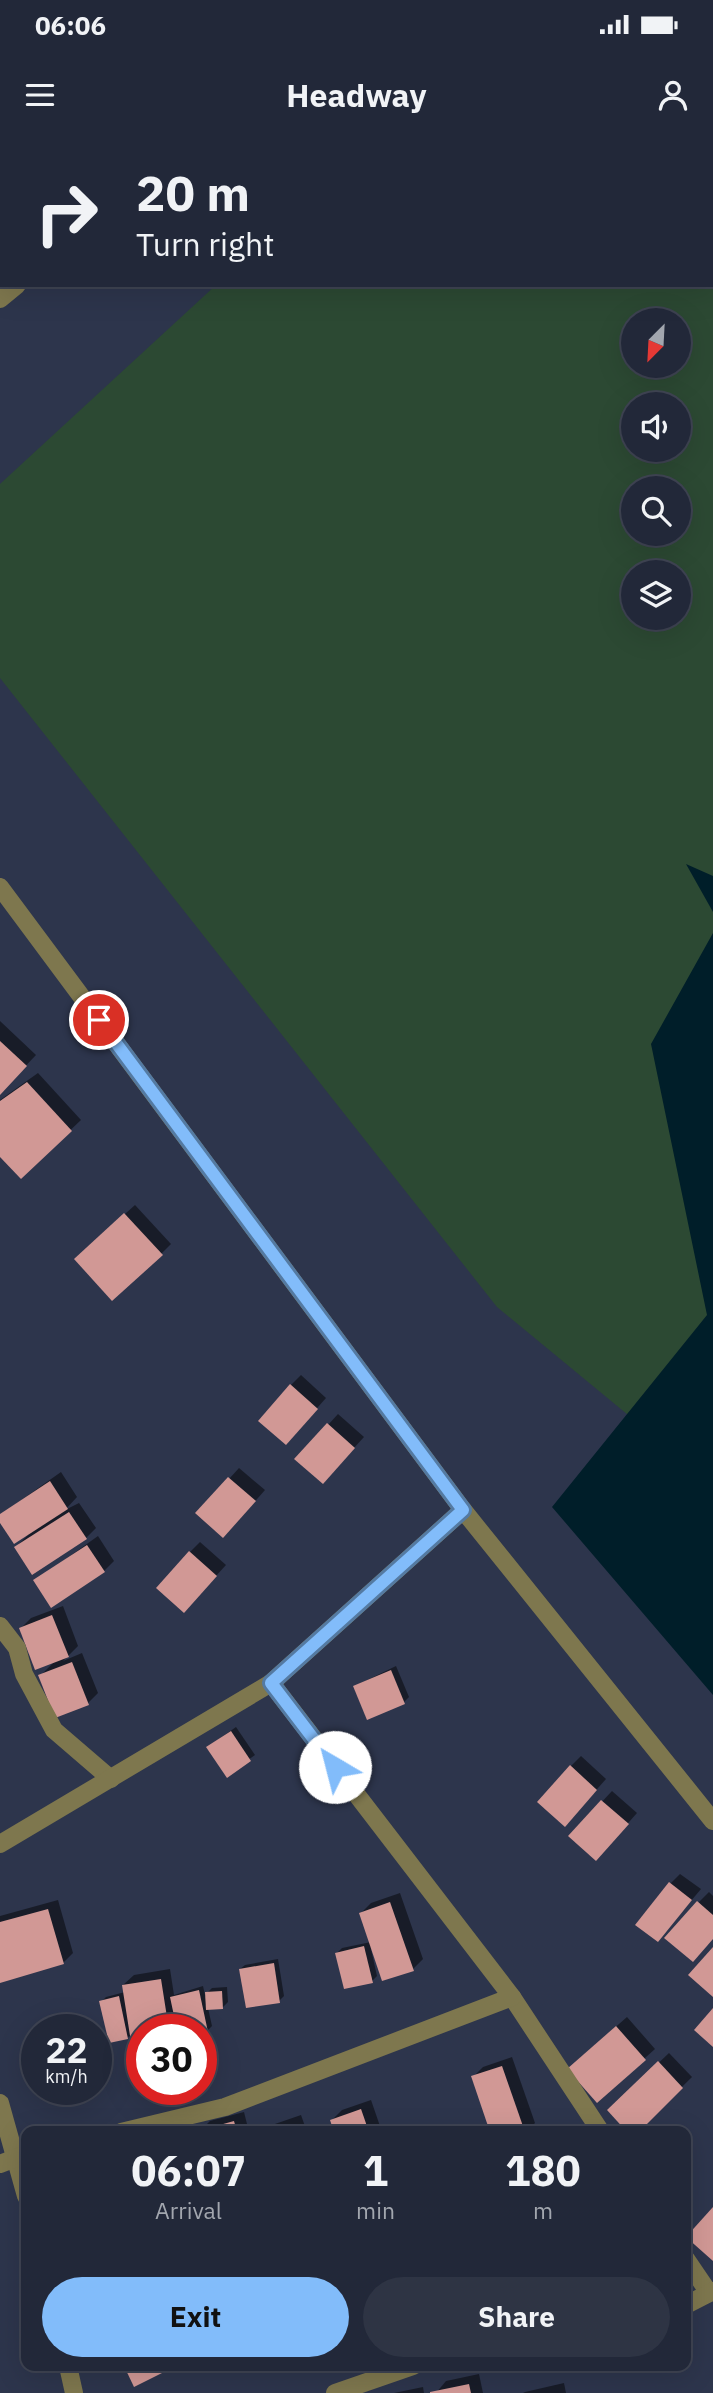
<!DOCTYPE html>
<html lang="en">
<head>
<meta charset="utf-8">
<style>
	:root { --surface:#222839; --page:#2e3444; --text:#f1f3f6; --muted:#a2a6ae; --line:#3f4453; --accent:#82bcfa }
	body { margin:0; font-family:"IBM Plex Sans",sans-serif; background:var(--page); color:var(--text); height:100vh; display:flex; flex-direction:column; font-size:26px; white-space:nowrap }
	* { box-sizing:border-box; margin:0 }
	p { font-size:23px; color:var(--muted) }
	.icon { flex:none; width:38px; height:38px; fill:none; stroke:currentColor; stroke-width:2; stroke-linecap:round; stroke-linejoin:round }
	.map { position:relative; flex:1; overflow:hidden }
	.sheet { position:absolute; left:21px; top:1986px; width:670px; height:245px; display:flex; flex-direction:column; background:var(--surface); border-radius:14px; box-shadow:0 7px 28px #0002,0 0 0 2px var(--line) }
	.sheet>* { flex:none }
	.hud { position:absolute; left:0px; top:0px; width:714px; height:147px; box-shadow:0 7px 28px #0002,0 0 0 2px var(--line); background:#222839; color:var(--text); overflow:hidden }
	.needle { width:46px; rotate:204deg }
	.tools { position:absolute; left:621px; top:168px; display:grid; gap:14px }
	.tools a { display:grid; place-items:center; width:70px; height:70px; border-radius:50%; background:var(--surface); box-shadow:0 7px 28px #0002,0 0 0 2px var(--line); font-size:35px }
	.speed { position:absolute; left:21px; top:1874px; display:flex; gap:14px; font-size:35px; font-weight:700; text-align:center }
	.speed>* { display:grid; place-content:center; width:91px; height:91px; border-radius:50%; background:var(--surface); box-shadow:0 7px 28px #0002,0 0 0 2px var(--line); line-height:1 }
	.speed small { font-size:18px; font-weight:400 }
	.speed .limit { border:10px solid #d22; background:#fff; color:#111 }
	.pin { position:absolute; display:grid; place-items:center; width:60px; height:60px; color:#fff; margin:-30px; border:4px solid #fff; border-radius:50%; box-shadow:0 2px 7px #0007 }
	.me { position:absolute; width:77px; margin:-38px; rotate:323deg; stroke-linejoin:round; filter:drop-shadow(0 0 5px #0008) }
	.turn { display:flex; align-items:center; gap:24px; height:147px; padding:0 21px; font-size:32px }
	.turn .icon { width:91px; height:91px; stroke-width:2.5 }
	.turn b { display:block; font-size:49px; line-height:60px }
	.eta { display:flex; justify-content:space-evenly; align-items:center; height:119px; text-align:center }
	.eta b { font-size:42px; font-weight:700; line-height:49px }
	.cta { display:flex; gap:14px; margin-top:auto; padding:14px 21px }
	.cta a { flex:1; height:80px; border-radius:42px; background:var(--accent); color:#111; font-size:28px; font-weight:700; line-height:80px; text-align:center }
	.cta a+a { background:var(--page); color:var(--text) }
	.status { display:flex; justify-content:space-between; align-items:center; height:49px; padding:0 35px; background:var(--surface); direction:ltr }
	.status svg { height:19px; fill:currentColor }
	header { display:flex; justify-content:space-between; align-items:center; height:91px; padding:0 21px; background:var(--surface); font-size:32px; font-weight:700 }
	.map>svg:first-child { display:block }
	.green { fill:#2c4933; fill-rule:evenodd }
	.water { fill:#001e29 }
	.shadow { fill:#0007 }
	.building { fill:#d19895 }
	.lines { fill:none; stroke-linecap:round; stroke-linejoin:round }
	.minor { stroke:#7e774e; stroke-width:18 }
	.route-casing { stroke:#547aa2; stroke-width:18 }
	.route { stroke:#82bcfa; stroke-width:12 }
</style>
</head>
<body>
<div class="status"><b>06:06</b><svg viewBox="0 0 49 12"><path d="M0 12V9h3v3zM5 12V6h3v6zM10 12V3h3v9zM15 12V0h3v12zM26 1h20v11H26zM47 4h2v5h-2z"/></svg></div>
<header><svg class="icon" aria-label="menu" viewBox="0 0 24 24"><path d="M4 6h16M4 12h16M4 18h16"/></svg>Headway<svg class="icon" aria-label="person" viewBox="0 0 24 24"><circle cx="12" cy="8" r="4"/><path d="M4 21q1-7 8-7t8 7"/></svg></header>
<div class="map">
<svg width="713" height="2253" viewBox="0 0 713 2253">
	<rect width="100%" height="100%" fill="#2d354c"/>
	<!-- green -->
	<path class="green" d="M374,0h339v1345l-216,-178 -497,-629v-194l216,-199h496v-143h-340zM634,180h45v46h-45zM634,264h45v46h-45zM634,348h45v46h-45zM634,432h45v46h-45z"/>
	<!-- water -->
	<g class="water">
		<path d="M686,724l27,12v36z"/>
		<path d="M713,793v762l-161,-188 155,-192 -56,-271z"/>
	</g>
	<!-- shadow -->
	<g class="shadow">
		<path d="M0,881l36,34 -36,38z"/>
		<path d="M38,933l43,47 -60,57 -21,-22v-55z"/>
		<path d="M135,1065l36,39 -10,10 -75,-5z"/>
		<path d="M301,1235l25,23 -31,35 -4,-48z"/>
		<path d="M338,1274l26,23 -32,35 -35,-13z"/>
		<path d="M239,1328l26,22 -32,36 -35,-13z"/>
		<path d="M61,1332l16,25 -12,13 14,-7 17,25 -10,10 -70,9 12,-12 -28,-15v-5z"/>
		<path d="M98,1396l16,25 -10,10 -69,10z"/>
		<path d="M200,1402l26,23 -32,35 -4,-48z"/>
		<path d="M63,1466l15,40 -15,15 19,-8 16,40 -10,10 -48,-27 15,-15 -34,-33 10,-10z"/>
		<path d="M396,1526l13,31 -5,5 -49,-16z"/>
		<path d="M236,1587l19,28 -28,20 -19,-28z"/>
		<path d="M581,1616l25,23 -31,35 -4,-48z"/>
		<path d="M612,1651l25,22 -31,35 -36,-12z"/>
		<path d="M680,1734l21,15 -43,51 12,-56z"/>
		<path d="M709,1752l4,4v42l-14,-36z"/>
		<path d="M400,1753l23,66 -10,10 -42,-20 6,27 -5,5 -35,-28 5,-5 29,-6 -10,-29 10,-10z"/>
		<path d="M58,1760l15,53 -10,10 -63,18v-65z"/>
		<path d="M278,1819l6,37 -5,5 -39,-32 5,-4z"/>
		<path d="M170,1829l4,26 29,-9 2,9 7,-7 15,-1 1,15 -5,5 -15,1 4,18 -5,5 -29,-7 -6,6h-30l-14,7 -27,-35 5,-5 19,-5 -2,-7 11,-10z"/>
		<path d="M627,1877l28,32 -58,52 -18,-42z"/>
		<path d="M669,1913l23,24 -56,55 -27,-22z"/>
		<path d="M512,1917l23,66 -9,9h-34l-19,-55 10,-10z"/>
		<path d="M371,1960l11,32h-46l-4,-12 10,-10z"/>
		<path d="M244,1972l5,20h-50l11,-11z"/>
		<path d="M301,1975l6,17h-42l7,-7z"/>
		<path d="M192,1980l4,12h-33l4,-5z"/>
		<path d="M479,2234l4,19h-47l10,-12z"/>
		<path d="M564,2243l2,10h-43l2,-1z"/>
		<path d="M423,2247l1,6h-30z"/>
	</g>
	<!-- building -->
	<g class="building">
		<path d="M0,901l27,25 -27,29z"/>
		<path d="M27,942l45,49 -51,48 -21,-22v-56z"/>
		<path d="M124,1073l39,42 -51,46 -38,-42z"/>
		<path d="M290,1244l28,25 -32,36 -28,-24z"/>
		<path d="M327,1283l28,25 -32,36 -29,-25z"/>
		<path d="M228,1337l28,24 -33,37 -28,-25z"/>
		<path d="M50,1341l18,28 -54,35 -14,-21v-9z"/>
		<path d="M69,1372l18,27 -55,36 -18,-28z"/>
		<path d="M87,1405l18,27 -54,36 -18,-28z"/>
		<path d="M189,1411l28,25 -33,37 -28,-25z"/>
		<path d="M52,1475l17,42 -34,13 -16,-42z"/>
		<path d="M72,1522l17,43 -34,13 -17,-43z"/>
		<path d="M391,1530l14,34 -38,16 -14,-34z"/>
		<path d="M231,1591l20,30 -24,17 -21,-31z"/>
		<path d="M570,1625l27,25 -32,37 -28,-25z"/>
		<path d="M601,1660l28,24 -33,37 -28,-25z"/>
		<path d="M669,1742l23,18 -34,42 -23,-17z"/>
		<path d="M697,1761l16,14v24l-20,23 -29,-24z"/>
		<path d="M390,1762l24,69 -32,10 -23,-68z"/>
		<path d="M48,1769l16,55 -64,19v-61z"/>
		<path d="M364,1806l9,37 -29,6 -9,-36z"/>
		<path d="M713,1807v50l-25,-22z"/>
		<path d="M274,1823l6,40 -34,5 -7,-39z"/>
		<path d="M161,1839l8,51h-27v10l-11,2 -9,-57z"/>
		<path d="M199,1850l9,42 -31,-2 -7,-33z"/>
		<path d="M222,1851l1,18 -17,1 -1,-18z"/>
		<path d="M119,1856l9,43 -19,4 -10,-42z"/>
		<path d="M713,1868v39l-19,-17z"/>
		<path d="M616,1886l30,34 -49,43 -30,-34z"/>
		<path d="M658,1921l25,27 -44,44h-12l-20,-22z"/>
		<path d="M502,1926l23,66h-35l-19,-56z"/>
		<path d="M361,1969l8,23h-35l-4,-12z"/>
		<path d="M234,1981l3,11h-39v-1z"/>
		<path d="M291,1984l3,8h-24v-1z"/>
		<path d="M713,2067v54l-27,-24z"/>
		<path d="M124,2226h45l1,3 -36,18z"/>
		<path d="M469,2244l2,9h-41v-1z"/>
	</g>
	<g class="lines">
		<!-- minor -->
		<g class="minor">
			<path d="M340,0l4,2"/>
			<path d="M185,2l2,-2"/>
			<path d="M712,63h1"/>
			<path d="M0,159l17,-14"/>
			<path d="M0,747l463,623 250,311"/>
			<path d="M0,1486l17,22 7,26 30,56 57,49"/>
			<path d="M0,1704l271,-161 192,-173"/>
			<path d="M512,1857l89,135"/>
			<path d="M0,1963l26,93"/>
			<path d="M121,1992l104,-25 287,-110 -241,-314"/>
			<path d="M0,2024l26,-10"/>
			<path d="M686,2119l23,34"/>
			<path d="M686,2165l27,-14"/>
			<path d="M68,2226l6,27"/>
			<path d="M335,2253l78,-27"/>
		</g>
	</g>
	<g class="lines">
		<!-- route casing -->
		<g class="route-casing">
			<path id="route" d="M99,880l364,490 -192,173 64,84"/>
		</g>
		<!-- route -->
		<use href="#route" class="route"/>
	</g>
</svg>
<div class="tools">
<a><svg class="needle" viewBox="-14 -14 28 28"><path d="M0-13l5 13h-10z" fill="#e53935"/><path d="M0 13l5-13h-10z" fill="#a2a6ae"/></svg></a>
<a><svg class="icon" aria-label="sound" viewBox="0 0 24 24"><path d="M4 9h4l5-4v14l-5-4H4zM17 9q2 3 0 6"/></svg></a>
<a><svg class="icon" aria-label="search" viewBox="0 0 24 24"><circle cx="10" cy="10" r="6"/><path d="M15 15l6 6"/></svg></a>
<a><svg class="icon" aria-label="layers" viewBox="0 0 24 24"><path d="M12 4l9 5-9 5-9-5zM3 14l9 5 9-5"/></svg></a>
</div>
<div class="speed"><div>22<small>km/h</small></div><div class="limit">30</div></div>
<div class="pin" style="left:99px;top:880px;background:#d93025"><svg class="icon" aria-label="arrive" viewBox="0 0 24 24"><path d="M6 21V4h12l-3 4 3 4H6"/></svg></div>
<svg class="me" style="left:335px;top:1627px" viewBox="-20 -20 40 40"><circle r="19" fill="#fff"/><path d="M0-13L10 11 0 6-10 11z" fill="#82bcfa"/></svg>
<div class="hud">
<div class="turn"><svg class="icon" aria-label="right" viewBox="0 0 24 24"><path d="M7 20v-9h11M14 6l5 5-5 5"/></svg><div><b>20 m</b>Turn right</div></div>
</div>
<section class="sheet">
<div class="eta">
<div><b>06:07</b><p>Arrival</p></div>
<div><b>1</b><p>min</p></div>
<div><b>180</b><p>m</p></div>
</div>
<div class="cta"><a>Exit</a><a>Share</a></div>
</section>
</div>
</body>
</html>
